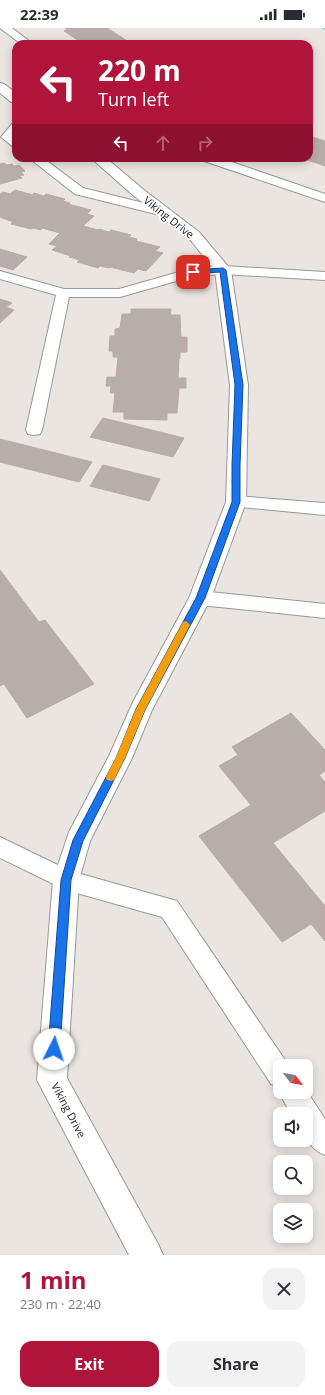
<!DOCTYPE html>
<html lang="en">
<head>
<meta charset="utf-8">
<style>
	:root { --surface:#fff; --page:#f2f2f3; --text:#2b2b33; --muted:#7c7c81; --accent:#b1143b }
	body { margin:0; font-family:"Open Sans",sans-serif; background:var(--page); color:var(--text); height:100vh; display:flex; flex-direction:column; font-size:15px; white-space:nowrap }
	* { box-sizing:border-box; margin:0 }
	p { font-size:13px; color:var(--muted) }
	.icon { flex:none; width:22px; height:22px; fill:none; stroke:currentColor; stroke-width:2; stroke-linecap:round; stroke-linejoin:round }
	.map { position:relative; height:1227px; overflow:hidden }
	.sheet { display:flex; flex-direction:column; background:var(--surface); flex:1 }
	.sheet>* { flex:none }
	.top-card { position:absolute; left:12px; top:12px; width:301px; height:122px; border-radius:12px; box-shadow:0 2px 10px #0003; background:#b1143b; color:#fff; overflow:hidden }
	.needle { width:26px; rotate:121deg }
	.tools { position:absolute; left:273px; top:1031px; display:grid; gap:8px }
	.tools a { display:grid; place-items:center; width:40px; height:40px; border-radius:8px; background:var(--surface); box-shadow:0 2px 10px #0003; font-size:20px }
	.pin { position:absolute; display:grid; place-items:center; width:34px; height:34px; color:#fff; margin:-17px; border-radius:8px; box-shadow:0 2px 6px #0006 }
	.me { position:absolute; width:44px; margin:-22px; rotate:4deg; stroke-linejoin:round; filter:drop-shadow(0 0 3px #0008) }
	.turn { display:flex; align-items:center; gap:14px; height:84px; padding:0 20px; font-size:18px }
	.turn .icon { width:52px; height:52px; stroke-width:2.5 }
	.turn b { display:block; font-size:28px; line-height:34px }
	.lanes { display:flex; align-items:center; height:38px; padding:0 20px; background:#0003; justify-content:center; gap:20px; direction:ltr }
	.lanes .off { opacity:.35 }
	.round { display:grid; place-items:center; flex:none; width:42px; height:42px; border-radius:12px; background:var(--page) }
	.headline { display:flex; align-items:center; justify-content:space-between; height:68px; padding:0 20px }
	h1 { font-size:24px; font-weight:700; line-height:30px; color:var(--accent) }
	.primary-button { display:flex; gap:8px; margin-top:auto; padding:8px 20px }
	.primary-button a { flex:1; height:46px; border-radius:12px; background:var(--accent); color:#fff; font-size:16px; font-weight:700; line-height:46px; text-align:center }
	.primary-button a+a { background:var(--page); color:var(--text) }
	.status { display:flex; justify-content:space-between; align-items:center; height:28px; padding:0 20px; background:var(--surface); direction:ltr }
	.status svg { height:11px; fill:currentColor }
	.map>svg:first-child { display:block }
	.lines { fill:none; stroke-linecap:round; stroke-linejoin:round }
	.stream { fill:#a6d5d4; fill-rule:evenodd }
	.building { fill:#b8adab; stroke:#bbaaa5 }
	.service-casing { stroke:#989898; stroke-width:2 }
	.minor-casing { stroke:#989898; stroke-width:2 }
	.service { fill:#fff; fill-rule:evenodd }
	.minor { fill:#fff; fill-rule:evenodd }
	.route { fill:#1a73e8; stroke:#114b97 }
	.slow { fill:#f59e0b }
	.labels { text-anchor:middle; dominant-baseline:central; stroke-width:3.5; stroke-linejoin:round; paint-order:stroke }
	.street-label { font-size:11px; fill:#1b1b1b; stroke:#fff }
</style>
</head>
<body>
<div class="status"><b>22:39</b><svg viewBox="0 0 49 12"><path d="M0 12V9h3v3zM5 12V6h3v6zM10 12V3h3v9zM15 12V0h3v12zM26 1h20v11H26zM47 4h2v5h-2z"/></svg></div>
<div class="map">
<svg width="325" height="1227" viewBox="0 0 325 1227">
	<rect width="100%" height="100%" fill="#ebe5e1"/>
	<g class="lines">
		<!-- stream -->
		<path class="stream" d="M321,0h4v2l-3,-1z"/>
	</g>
	<!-- building -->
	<g class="building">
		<path d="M65,0h42l25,16h-48l-20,-13 3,-1z"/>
		<path d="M309,108l16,5v25l-24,-8h8z"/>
		<path d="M4,135l3,2 5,-1 2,2 5,-1 6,6 -4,1 3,3 -5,1 3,2 -22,6v-20z"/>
		<path d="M15,162l18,5 1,-2 10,3 2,-2 19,5 -2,2 7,2 -2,1 23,6 -4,4 7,2 -11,10 15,4 1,-1 10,3 2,-2 20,5 -2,2 8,2 -1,2 24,6 -5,4 8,2 -17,18 -8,-2 -4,4 -24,-6 -1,1 -9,-2 -2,2 -21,-6 3,-2 -11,-3 2,-1 -19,-6 5,-4 -8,-2 11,-11 -18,-5 -1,2 -8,-2 -2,1 -20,-5 2,-2 -13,-5v-23l3,-2 7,2z"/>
		<path d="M0,221l27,8 -14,13 -13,-4z"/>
		<path d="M0,271l12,4 -6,4 8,3 -14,13z"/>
		<path d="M131,281h40l-1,6h10l1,22h6v15h-7v7l-1,-1 -1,20h8v10h-7l-2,25h-10v7l-43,-1v-7h-11l2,-19h-5l1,-7h-5l1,-9h9l2,-20h-5v-6h-4l1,-15h5v-7l5,-1 2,-14h9z"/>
		<path d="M103,390l81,20 -11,19 -83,-20z"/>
		<path d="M0,411l92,23 -13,20 -79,-20z"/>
		<path d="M103,437l57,14 -11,22 -59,-15z"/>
		<path d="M0,542l39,52 6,-2 49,64 -67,34 -23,-34 -4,2z"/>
		<path d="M291,685l34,37v21l-6,4 6,7v29l-52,32 52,63v35l-14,-17 -29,18 -83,-106 52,-31 -32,-39 19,-11 -6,-8z"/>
	</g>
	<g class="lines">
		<!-- service casing -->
		<g class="service-casing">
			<g id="service">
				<path d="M0,0h12l21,16h-12z"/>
				<path d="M16,95v10l-2,3 2,2v10l-4,-2 -11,-9 11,-13z"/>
				<path d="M29,130h14l40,30 85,21 2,3 -2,3 -4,1 -89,-22z"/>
				<path d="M202,130h18l105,36v8l-121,-41z"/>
				<path d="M223,238l102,6v8l-102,-6 -29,2 -74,21h-51l-27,133 -2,4 -6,1 -6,-1 -2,-4 30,-135 -56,-16v-8l64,18h55l74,-21z"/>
				<path d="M236,468l89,7v12l-95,-9 -2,-4 2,-4z"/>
				<path d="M200,563l125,13v14l-125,-13 -6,-2 -3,-5 3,-5z"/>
				<path d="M0,809l70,34 107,30 112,165h-9v22l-9,-4 -109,-167 -96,-27 -66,-32z"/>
				<path d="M280,1062v2h26v-2l19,29v36c-20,-8 -19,-22 -19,-41h-15l-12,-22z"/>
			</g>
		</g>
		<!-- minor casing -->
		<g class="minor-casing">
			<g id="minor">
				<path d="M0,55l4,1 12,9v10l-5,-1 -11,-9z"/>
				<path d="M91,130h15l38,32 55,42 32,38 17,115 -2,117 -35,96 -59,112 -20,48 -42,83 -11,39 -12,198 91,166 5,11h-34l-92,-175 16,-200 16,-48 40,-76 24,-54 56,-104 37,-96 4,-117 -15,-114 -26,-33 -55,-42z"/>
			</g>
		</g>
		<!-- service -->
		<use href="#service" class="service"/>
		<!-- minor -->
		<use href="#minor" class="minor"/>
	</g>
	<!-- route -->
	<path class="route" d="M223,240l3,2 17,115 -3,80v37l-35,96 -60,112 -20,48 -42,83 -12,39 -11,169 -1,4 -5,2 -4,-2 -2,-4 13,-169 12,-40 43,-82 20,-49 60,-111 36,-96v-37l3,-80 -15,-113 -27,2 -3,-2 3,-2z"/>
	<!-- slow -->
	<path class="slow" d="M186,593l4,4 -45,85 -20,48 -11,22 -3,1 -4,-1 -1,-3 10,-20 20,-48 47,-87z"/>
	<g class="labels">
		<!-- street labels -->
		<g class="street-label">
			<text transform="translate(169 189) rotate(38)">Viking Drive</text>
			<text transform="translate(69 1082) rotate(62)">Viking Drive</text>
		</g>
	</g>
</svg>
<div class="tools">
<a><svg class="needle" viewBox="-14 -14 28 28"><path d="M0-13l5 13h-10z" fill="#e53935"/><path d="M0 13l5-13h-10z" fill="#7c7c81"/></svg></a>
<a><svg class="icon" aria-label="sound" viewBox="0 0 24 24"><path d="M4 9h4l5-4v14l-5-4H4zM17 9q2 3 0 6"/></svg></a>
<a><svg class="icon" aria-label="search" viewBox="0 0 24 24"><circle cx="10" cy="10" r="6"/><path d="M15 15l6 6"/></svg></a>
<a><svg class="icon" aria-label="layers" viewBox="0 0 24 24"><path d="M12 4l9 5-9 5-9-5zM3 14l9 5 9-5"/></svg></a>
</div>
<div class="pin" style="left:193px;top:244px;background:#d93025"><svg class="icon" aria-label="arrive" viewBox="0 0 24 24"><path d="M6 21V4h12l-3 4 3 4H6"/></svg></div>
<svg class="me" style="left:54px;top:1021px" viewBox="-20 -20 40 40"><circle r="19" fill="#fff"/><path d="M0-13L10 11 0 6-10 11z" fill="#1a73e8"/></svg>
<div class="top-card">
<div class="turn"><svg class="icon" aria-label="left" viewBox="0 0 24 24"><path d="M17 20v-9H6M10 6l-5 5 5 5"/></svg><div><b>220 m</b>Turn left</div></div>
<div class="lanes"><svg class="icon" aria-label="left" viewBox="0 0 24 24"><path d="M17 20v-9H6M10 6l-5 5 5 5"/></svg><svg class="icon off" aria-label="ahead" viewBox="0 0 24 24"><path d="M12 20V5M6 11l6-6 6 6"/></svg><svg class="icon off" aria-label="right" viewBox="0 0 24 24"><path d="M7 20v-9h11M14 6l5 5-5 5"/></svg></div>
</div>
</div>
<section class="sheet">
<div class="headline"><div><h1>1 min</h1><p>230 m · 22:40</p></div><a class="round"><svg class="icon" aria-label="close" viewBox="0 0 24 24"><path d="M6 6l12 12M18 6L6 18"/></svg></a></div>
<div class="primary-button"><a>Exit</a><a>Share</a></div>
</section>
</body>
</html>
